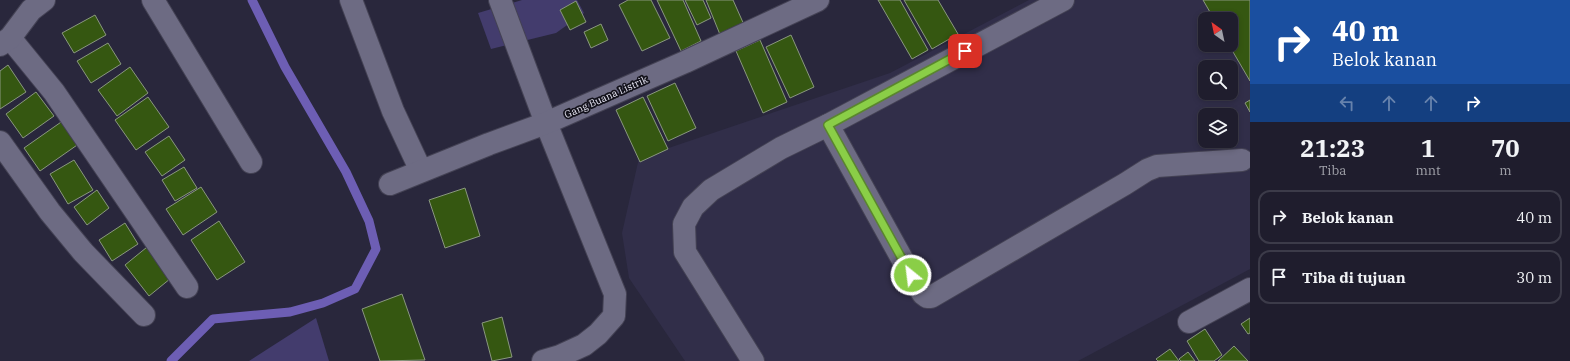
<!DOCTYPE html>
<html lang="id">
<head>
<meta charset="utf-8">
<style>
	:root { --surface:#1f1d2d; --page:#2c2a39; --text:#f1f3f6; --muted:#a1a2aa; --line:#3c3b49 }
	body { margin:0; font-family:"IBM Plex Serif",serif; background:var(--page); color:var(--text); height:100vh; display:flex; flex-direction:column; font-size:15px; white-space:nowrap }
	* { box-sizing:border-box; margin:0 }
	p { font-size:13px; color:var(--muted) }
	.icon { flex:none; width:22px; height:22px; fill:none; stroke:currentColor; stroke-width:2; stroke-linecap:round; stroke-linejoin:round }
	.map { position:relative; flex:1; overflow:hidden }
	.sheet { display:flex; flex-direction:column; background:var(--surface); width:320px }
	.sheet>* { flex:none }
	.top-card { background:#1a4fa0; color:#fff; overflow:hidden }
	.needle { width:26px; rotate:327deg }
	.tools { position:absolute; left:1198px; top:12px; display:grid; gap:8px }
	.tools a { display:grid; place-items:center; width:40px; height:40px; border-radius:8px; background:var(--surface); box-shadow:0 2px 6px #0003,0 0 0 1px var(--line); font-size:20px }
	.pin { position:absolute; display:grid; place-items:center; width:34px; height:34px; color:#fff; margin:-17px; border-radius:8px; box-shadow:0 2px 6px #0006 }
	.me { position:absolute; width:44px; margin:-22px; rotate:331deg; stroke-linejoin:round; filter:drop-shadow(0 0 3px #0008) }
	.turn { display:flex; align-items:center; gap:14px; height:84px; padding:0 16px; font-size:18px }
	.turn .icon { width:52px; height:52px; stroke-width:2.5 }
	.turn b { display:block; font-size:28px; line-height:34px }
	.lanes { display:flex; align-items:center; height:38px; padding:0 16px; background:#0003; justify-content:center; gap:20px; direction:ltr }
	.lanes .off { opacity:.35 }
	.eta { display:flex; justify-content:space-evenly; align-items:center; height:68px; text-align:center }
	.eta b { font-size:24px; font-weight:700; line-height:28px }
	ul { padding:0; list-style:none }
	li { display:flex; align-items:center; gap:12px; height:54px; margin:0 8px 6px; padding:0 8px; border:2px solid var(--line); border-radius:12px }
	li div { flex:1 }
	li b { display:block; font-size:15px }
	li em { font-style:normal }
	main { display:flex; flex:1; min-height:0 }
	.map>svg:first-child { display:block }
	.built { fill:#312e49; fill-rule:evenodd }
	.green { fill:#433c6d }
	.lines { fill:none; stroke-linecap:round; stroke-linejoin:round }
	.stream { stroke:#6d5eb4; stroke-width:9 }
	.building { fill:#355711; stroke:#89977f }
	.minor-casing { stroke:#444254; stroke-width:24 }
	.minor { stroke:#6d6b83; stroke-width:22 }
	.route-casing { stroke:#5a862e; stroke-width:10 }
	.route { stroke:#8ace47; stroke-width:7 }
	.labels { text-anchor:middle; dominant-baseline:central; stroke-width:3.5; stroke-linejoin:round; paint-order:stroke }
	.street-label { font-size:10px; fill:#e4e3f1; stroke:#12111a }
</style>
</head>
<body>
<main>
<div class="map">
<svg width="1250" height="361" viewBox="0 0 1250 361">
	<rect width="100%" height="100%" fill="#29273c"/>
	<!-- built -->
	<path class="built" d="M1029,0h221v269l-172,92h-393l-56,-83 -7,-45 17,-75 251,-85zM1205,19h26v26h-26zM1205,67h26v26h-26zM1205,115h26v26h-26z"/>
	<!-- green -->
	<g class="green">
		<path d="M522,0h55l7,13 -28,20 -65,16 -13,-36z"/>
		<path d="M316,318l13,43h-80z"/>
	</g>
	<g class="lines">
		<!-- stream -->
		<path class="stream" d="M171,361l42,-42 77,-7 33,-9 32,-14 21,-40 -7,-28 -23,-49 -61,-105 -33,-67"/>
	</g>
	<!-- building -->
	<g class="building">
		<path d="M628,0h23l19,38 -28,13 -23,-46z"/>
		<path d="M657,0h26l18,41 -20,10z"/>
		<path d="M685,0h18l8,18 -14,7z"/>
		<path d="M706,0h27l12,27 -24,10z"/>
		<path d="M878,0h22l28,50 -16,9z"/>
		<path d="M904,0h34l20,34 -26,15z"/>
		<path d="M1203,0h47v81l-21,-36h2v-26h-17z"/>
		<path d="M576,1l10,21 -16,8 -10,-20z"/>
		<path d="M95,15l11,20 -32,18 -12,-20z"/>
		<path d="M601,24l7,16 -17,8 -7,-16z"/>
		<path d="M791,35l23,52 -24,11 -24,-51z"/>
		<path d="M760,40l27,62 -24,11 -27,-62z"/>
		<path d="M108,43l13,21 -30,19 -14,-22z"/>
		<path d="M8,65l18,27 -26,17v-38z"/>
		<path d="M130,67l18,26 -31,23 -19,-26z"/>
		<path d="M675,83l21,45 -28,13 -21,-45z"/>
		<path d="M36,92l18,24 -31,22 -17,-24z"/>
		<path d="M148,97l21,30 -33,23 -21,-30z"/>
		<path d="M643,97l25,52 -28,13 -24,-52z"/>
		<path d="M1250,100v12l-5,-9z"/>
		<path d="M64,120l16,23 -40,28 -16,-23z"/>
		<path d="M169,136l16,24 -23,16 -17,-24z"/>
		<path d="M74,160l19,30 -25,14 -18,-30z"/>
		<path d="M184,167l13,21 -22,13 -13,-21z"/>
		<path d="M201,187l16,25 -34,23 -17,-26z"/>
		<path d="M465,188l15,48 -35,12 -16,-48z"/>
		<path d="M97,190l12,18 -22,17 -13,-18z"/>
		<path d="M219,221l26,41 -28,18 -26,-40z"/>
		<path d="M125,223l13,21 -26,17 -13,-21z"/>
		<path d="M152,243l24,31 -27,22 -24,-31z"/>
		<path d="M402,294l23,66 -45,1 -18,-52z"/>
		<path d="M502,317l10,40 -20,4 -10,-38z"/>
		<path d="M1250,318v15l-2,1 -7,-10z"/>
		<path d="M1205,329l17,26 -8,6h-15l-12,-20z"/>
		<path d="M1234,346l14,15h-30z"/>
		<path d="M1170,349l9,12h-21l-2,-2z"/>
		<path d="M1188,352l7,9h-14l-2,-2z"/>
	</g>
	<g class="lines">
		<!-- minor casing -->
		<g class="minor-casing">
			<g id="minor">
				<path d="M153,0l98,162"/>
				<path d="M351,0l42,111 28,60"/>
				<path d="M500,0l46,123 69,171 -1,22 -16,18 -14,11 -24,11 -17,5"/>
				<path d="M10,38l44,54 133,195"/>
				<path d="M0,45l10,-7 21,-28 13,-10"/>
				<path d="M828,125l83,150 12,19 4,3h4l194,-113 22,-14 10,-4 85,-6"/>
				<path d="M0,142l50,70 33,40 61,63"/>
				<path d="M390,184l99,-40 57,-21 139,-61 133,-62"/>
				<path d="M1189,322l61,-33"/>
				<path d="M753,361l-68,-109 -1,-28 9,-17 18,-17 70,-42 47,-23 235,-125"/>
			</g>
		</g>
		<!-- minor -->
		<use href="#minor" class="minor"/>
	</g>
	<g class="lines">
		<!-- route casing -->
		<g class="route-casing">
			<path id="route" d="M911,275l-83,-150 137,-74"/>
		</g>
		<!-- route -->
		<use href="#route" class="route"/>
	</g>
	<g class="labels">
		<!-- street labels -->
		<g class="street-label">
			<text transform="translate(606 97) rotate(-24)">Gang Buana Listrik</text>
		</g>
	</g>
</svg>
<div class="tools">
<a><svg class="needle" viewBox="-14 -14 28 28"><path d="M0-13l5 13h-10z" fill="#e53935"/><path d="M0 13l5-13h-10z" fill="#a1a2aa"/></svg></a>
<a><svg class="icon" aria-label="search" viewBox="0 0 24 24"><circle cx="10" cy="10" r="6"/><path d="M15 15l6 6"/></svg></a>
<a><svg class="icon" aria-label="layers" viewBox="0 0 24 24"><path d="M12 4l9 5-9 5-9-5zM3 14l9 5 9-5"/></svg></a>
</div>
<div class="pin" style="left:965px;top:51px;background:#d93025"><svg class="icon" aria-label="arrive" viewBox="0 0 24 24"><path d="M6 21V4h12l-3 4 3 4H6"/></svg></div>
<svg class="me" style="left:911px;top:275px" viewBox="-20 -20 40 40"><circle r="17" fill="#8ace47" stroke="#fff" stroke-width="3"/><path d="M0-11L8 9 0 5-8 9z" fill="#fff"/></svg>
</div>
<section class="sheet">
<div class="top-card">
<div class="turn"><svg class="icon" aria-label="right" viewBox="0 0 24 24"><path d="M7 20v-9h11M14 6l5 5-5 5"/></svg><div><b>40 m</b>Belok kanan</div></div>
<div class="lanes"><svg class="icon off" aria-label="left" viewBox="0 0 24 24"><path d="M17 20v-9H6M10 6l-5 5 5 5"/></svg><svg class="icon off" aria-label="ahead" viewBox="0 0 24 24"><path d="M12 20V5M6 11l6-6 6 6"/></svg><svg class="icon off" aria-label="ahead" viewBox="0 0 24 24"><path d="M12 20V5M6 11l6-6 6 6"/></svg><svg class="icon" aria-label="right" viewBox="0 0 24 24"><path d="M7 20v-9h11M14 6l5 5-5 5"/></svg></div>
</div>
<div class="eta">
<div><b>21:23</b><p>Tiba</p></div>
<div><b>1</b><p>mnt</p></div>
<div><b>70</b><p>m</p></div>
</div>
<ul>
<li><svg class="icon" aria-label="right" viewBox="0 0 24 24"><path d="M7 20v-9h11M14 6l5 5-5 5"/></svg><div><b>Belok kanan</b></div><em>40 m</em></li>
<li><svg class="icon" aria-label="arrive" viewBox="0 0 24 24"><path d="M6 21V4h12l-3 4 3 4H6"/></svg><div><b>Tiba di tujuan</b></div><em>30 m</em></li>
</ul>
</section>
</main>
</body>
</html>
